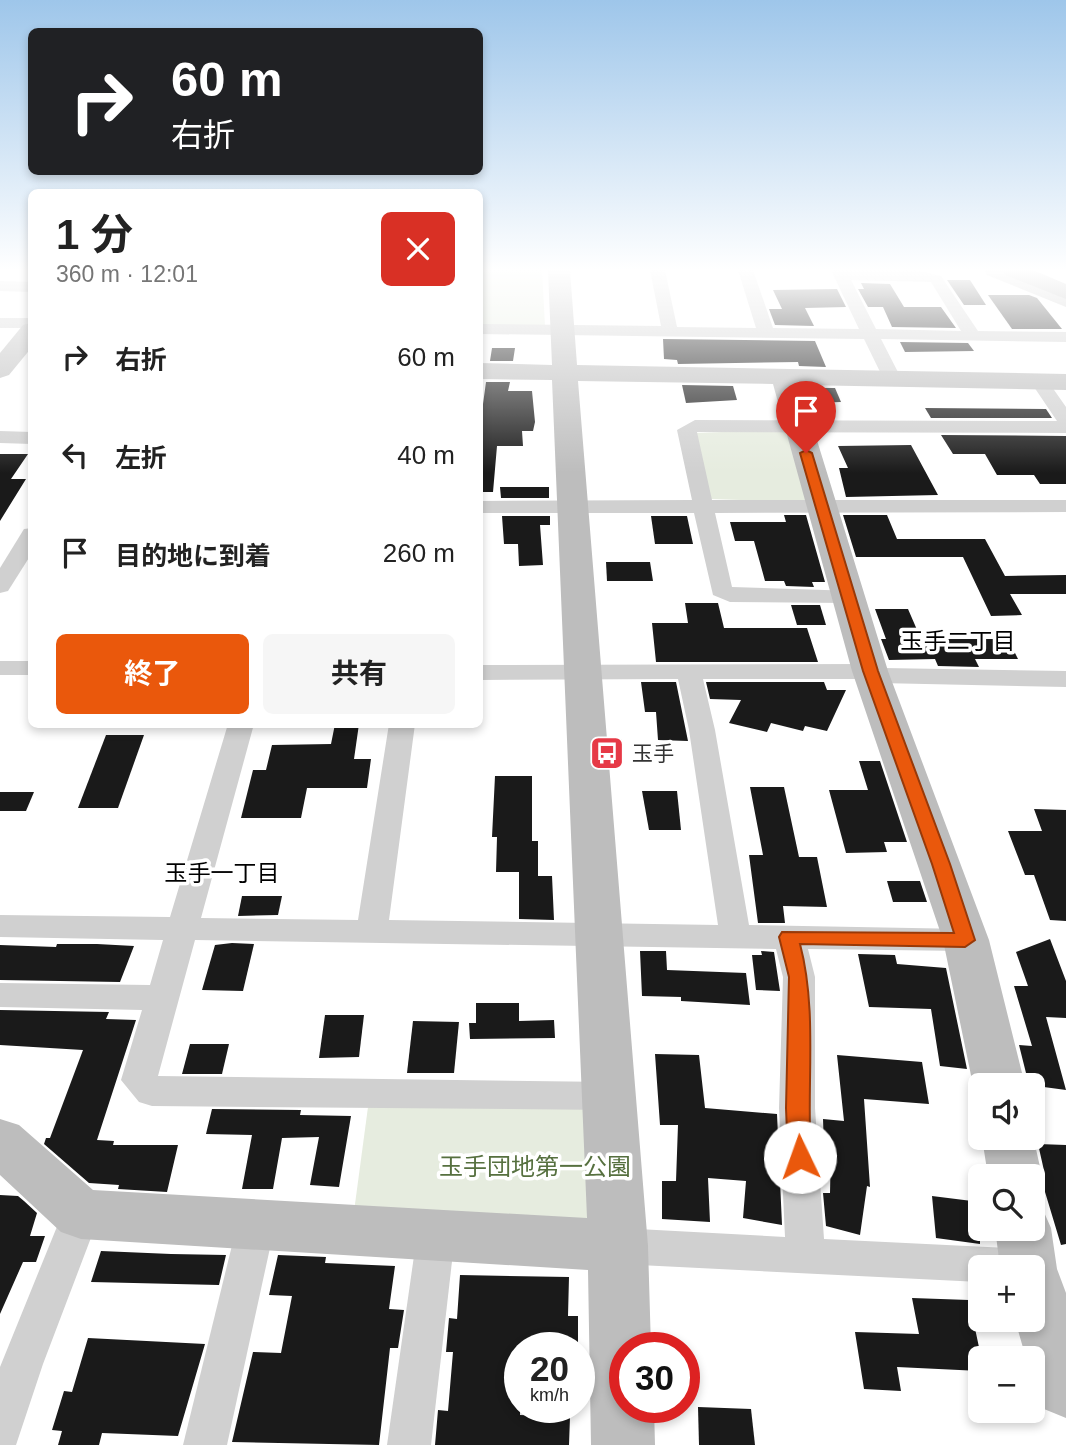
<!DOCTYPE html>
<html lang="ja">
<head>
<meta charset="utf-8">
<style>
	:root { --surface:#fff; --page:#f6f6f6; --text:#222; --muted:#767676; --accent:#ea580c }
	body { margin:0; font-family:Helvetica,"Noto Sans JP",sans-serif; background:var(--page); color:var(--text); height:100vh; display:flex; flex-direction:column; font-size:26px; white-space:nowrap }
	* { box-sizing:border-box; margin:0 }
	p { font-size:23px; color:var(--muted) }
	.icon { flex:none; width:38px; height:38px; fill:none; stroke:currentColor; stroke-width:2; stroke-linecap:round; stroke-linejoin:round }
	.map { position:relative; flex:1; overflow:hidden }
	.side { position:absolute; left:28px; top:189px; width:455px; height:539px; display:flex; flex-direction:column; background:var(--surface); border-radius:10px; box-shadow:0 4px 10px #0003 }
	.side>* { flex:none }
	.banner { position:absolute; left:28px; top:28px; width:455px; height:147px; border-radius:10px; box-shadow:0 4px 10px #0003; background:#202124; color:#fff; overflow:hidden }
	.fabs { position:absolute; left:968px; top:1073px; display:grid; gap:14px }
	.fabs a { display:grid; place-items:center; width:77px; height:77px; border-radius:10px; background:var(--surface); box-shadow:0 4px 10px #0003; font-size:35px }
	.speed { position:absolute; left:504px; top:1332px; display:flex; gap:14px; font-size:35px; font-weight:700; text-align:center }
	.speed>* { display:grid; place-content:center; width:91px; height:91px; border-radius:50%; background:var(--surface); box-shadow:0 4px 10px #0003; line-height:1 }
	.speed small { font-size:18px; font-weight:400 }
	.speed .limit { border:10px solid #d22; background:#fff; color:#111 }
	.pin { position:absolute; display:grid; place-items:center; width:60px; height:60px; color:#fff; margin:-72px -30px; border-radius:50% 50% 50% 0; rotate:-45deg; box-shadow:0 0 7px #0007 }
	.pin .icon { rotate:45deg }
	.me { position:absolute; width:77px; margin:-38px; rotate:357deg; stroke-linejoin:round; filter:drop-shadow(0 0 5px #0008) }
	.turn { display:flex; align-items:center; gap:24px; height:147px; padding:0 28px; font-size:32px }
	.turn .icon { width:91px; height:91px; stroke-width:2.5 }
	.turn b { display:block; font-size:49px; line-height:60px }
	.round { display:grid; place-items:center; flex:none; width:74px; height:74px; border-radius:10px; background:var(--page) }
	.summary { display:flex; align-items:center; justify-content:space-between; height:119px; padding:0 28px }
	h1 { font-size:42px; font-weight:700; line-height:52px }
	.cta { display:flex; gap:14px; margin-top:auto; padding:14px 28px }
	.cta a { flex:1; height:80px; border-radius:10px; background:var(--accent); color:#fff; font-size:28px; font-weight:700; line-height:80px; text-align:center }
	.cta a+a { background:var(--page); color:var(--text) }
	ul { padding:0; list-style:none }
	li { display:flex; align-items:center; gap:21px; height:98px; padding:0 28px }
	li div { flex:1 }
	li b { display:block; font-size:26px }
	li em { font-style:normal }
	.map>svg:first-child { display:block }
	.green { fill:#e6ecdf }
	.building { fill:#1a1a1a }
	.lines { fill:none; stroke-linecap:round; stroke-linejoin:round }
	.street { fill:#d0d0d0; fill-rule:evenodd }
	.secondary { fill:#bdbdbd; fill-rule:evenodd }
	.highway { fill:#9a9a9a; fill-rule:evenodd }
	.route { fill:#ea580c; stroke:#983908; stroke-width:2 }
	.labels { text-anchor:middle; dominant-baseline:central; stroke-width:7; stroke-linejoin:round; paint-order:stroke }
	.poi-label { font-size:21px; fill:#333; stroke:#fff; text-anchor:start }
	.neighbourhood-label { font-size:23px; fill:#000; stroke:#fff }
	.near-park-label { font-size:24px; fill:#56703f; stroke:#fff }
</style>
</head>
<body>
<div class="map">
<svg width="1066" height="1445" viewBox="0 0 1066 1445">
	<rect width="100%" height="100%" fill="#fff"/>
	<!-- green -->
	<g class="green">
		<path d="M480,270h62l3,56 -65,-1z"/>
		<path d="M779,430l10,3 21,61 -7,8 -93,-3 -15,-66z"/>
		<path d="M593,1106l3,122 -243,-9 15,-112z"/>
	</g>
	<!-- building -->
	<g class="building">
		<path d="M947,280h23l16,25h-22z"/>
		<path d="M861,283l29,1 14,23h37l15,21 -64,-1 -9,-20h-15l-10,-18h6z"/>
		<path d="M837,289l9,18 -41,1 9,18 -39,-1 -6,-16h13l-9,-19z"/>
		<path d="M988,295h41l8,3 25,31h-50z"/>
		<path d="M663,339l152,2 11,26 -27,-1 -1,-4 -120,2 -1,-4 -13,-1z"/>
		<path d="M900,342l68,1 6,8 -69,1z"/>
		<path d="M492,348h23l-2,13h-23z"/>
		<path d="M486,382h24l-2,9h24l3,31 -2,9h-11l1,15h-26l-4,46h-13v-66z"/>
		<path d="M682,385l51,1 4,14 -51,3z"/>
		<path d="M806,388h29l6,14 -30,1z"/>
		<path d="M925,408l121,1 6,9h-121z"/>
		<path d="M941,435l125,1v48h-26l-6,-9h-37l-12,-21h-32z"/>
		<path d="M911,445l27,50 -92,2 -7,-29h9l-10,-22z"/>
		<path d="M0,454h28l-17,25h15l-26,42z"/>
		<path d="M500,487h49v11h-48z"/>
		<path d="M784,515h22l19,67h-13l2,5 -28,-1 -2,-5h-19l-11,-40h-19l-5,-19h56z"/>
		<path d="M843,515h44l10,24h88l20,37 61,-1v19h-56l12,21 -31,1 -28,-59h-107z"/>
		<path d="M502,516h48v9h-10l3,40 -24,1 -1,-22h-14z"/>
		<path d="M651,516h36l6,28h-38z"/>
		<path d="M606,562h44l3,19h-46z"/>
		<path d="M685,603h33l6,25h83l11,34h-162l-4,-39h36z"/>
		<path d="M791,605h29l6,20h-29z"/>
		<path d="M875,609h33l13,30h87l10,20h-43l4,8 -41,-1 -3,-7 -46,1 -8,-21h5z"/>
		<path d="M641,682h35l12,59 -30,-1 -2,-28h-11z"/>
		<path d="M706,682h118l3,8h19l-19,41 -22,-5 -2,5 -32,-8 -4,9 -38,-9 12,-23 -31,-1z"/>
		<path d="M335,724h24l-5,35h17l-4,29h-60l-6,30h-60l12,-48h13l6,-25 59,-1z"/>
		<path d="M106,735h38l-26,73h-40z"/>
		<path d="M859,761h21l27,81h-23l3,10 -41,1 -17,-63h39z"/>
		<path d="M495,776h37v65h6v35h14l2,44 -35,-1v-47h-23l1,-35h-5z"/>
		<path d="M750,787h34l15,70h18l10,50 -44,-1 2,17h-27l-9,-68h14z"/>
		<path d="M642,791h35l4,39h-32z"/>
		<path d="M0,792h34l-8,19h-26z"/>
		<path d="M1034,809l32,1v111l-16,-1 -16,-45h-9l-17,-44h34z"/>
		<path d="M887,881h33l7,21h-34z"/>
		<path d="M242,896h40l-4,19 -40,1z"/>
		<path d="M1050,939l16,42v37l-20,-1 20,73 -37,-5 -10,-40 13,1 -18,-60h14l-12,-34z"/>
		<path d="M232,943l22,1 -11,47 -41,-1 13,-45z"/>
		<path d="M57,944h40l37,2 -14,36 -120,-2v-35l56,2z"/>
		<path d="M640,951h26l1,19 79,3 4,32 -69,-4v-4l-39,-1z"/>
		<path d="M761,951l13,1 6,39 -24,-1 -4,-35h10z"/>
		<path d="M858,954l37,1 2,9 49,4 21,101 -27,-3 -9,-57 -62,-2z"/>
		<path d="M476,1003h43v18l35,-1 1,18 -85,1 -1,-16h7z"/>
		<path d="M0,1010l109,2 -3,7 30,1 -39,120 17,1 -1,4h65l-11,47 -49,-3 1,-4 -30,-2 -45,-39 2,-6h4l33,-88 -83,-5z"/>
		<path d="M325,1015h39l-5,42 -40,1z"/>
		<path d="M413,1021l46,1 -5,51h-47z"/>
		<path d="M190,1044h39l-7,30h-40z"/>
		<path d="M655,1054l44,1 6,53 72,6 5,111 -39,-7 3,-37 -38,-3 2,44 -48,-3v-38h14l2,-56h-18z"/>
		<path d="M837,1055l85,7 7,42 -65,-5 6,88 -3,-1 -7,49 -34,-9 -3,-33h7l1,-46h-7l-1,-28 21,2z"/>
		<path d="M212,1109l89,1 -1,5 51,1 -12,71 -29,-2 9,-48 -37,1 -9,51h-31l10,-54 -46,-1z"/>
		<path d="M1038,1144l28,1v99l-5,1 -19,-63 3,-7z"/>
		<path d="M0,1195l18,1 6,5 13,12 -7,23h15l-9,26h-13l-23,52z"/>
		<path d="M932,1196l48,6v42l-44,-6z"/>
		<path d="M101,1251l70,3 55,1 -7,30 -128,-3z"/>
		<path d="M278,1255l48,2 -1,6 70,3 -6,43 15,1 -6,38h-8l-11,97 -147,-3 21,-90 28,1 11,-57 -23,-1z"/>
		<path d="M460,1275l109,2 -1,39h10v32h-58v67l50,2 -1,28h-134l3,-35 10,1 5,-59h-7l3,-34 8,1z"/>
		<path d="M912,1298l57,2 11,52v19l-83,-4 4,24 -37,-2 -9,-57 64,2z"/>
		<path d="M88,1338l117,6 -27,92 -76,-3 -3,12h-41l4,-14 -10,-1 12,-39 8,1z"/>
		<path d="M698,1407l53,2 4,36h-56z"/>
	</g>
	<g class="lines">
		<!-- street -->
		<g class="street">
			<path d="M650,270h15l12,57 79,1 -18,-58h15l20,58 86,1 -28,-59 90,1 20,5 37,55 88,1v10l-185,-3 20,39 -9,5 -9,-5 -19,-39 -384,-5v-10l181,2zM851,280l80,2 30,49 -85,-2z"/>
			<path d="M0,281l32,1v10l-32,-1z"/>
			<rect x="0" y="318" width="32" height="10"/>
			<path d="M1039,376l6,1 21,30v26l-369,-1 15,68h354v12l-351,1 17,74 124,4 4,5 -4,5 -8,2 -118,-1 -17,-7 -19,-82h-214v-12l212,-1 -15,-70 18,-10 362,1 -27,-40z"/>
			<path d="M0,431l32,1v12l-32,-1z"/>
			<path d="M32,528v25l-24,38 -8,2v-25l24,-39z"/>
			<rect x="0" y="661" width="32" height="14"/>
			<path d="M870,664l13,4 183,3v16l-187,-4 -13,-4h-163l12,51 34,195 217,4 11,3 5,8 -5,8 -11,3 -158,-2 7,28v131l9,131 205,10 14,5 6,13 -6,13 -11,4v-17h-52v15l-361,-18 -14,-6 -6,-12 6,-12 14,-6 166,9 -6,-129 4,-131 -7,-28 -581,-9 -37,136 453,6 13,4 5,10 -5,10 -13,4 -459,-4 -13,-4 -18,-22 21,-70 -142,-3v-24l150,2 13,-45 -163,-3v-22l170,2 58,-193h26l-53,194 157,2 31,-196h26l-26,196 329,5 -29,-195 -11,-51 -198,1v-15z"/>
			<path d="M81,1197l14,5 5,12 -57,150 -27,81h-16v-78l67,-165z"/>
			<path d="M256,1208l14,5 5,12 -48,220h-44l54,-220 5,-12z"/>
			<path d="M436,1218l14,5 5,12 -24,210h-44l30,-210 5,-12z"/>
		</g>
		<!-- secondary -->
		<g class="secondary">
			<path d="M548,270h22l7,95 489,9v16l-266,-5 88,286 101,269 36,145h-45v13l-7,-13 -30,-145 -91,-269 -79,-287 -195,-3 70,865 3,102h-26v59h29l1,38h-64l-3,-175 -507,-31 -20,-7 -61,-57v-56l19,6 74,65 494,28 -35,-838 -72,-1v-16l72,2z"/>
			<path d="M984,270h31l51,22v15l-79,-32z"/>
			<path d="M32,323v24l-23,28 -9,3v-25l23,-28z"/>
			<path d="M1032,1131l10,45 -8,17 -2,-17h-44l-6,-38h50z"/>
			<path d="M1032,1206l11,4 8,18 6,41 9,24v125l-22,-9 -12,-29v-22h-6l-11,-38h17v-53h-32l-5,-39h37z"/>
		</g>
		<!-- highway -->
		<path class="highway" d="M1002,270h31l33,14v15l-61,-24z"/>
	</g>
	<!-- sky -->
	<linearGradient id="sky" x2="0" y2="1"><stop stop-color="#9ec6ea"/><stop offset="0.57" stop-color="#fff"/><stop offset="1" stop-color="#fff" stop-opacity="0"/></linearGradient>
	<rect width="1066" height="473" fill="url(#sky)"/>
	<!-- route -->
	<path class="route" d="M806,450l6,3 66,218 72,193 25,76 -10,7 -165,-3c18,68 6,143 11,213l-3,7 -8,3 -8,-3 -4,-7 -2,-49 3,-131 -10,-40 3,-5 172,1 -22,-69 -69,-193 -63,-218z"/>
	<!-- icons -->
	<defs>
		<g id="bus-square" transform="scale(1.75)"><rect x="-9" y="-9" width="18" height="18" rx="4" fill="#e63946" stroke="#fff"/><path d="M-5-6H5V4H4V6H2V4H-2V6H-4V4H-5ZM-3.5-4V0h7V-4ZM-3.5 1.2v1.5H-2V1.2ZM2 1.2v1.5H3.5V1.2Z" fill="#fff"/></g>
	</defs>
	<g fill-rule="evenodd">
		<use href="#bus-square" x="607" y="753"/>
	</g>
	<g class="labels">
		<!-- poi labels -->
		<g class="poi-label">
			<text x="632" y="753">玉手</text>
		</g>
		<!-- neighbourhood labels -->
		<g class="neighbourhood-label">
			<text x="958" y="641">玉手二丁目</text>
			<text x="222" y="873">玉手一丁目</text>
		</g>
		<!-- near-park labels -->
		<g class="near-park-label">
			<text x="535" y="1166">玉手団地第一公園</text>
		</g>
	</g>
</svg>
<div class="fabs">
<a><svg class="icon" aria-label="sound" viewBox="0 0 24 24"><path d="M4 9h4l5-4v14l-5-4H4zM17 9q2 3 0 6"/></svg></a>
<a><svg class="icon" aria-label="search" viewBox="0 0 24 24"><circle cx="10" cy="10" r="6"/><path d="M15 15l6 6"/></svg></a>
<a>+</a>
<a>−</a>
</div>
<div class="speed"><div>20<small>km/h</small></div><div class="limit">30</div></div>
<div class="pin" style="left:806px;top:453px;background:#d93025"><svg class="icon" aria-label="arrive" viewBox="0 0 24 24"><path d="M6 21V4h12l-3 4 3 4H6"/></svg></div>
<svg class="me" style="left:800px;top:1157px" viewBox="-20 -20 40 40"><circle r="19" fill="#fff"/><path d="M0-13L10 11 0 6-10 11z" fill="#ea580c"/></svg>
<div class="banner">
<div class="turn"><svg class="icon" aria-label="right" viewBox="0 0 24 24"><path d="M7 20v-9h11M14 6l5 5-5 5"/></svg><div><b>60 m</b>右折</div></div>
</div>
<section class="side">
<div class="summary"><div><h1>1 分</h1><p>360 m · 12:01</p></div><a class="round" style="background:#d93025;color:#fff"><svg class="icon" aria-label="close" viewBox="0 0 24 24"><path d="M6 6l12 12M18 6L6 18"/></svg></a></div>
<ul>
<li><svg class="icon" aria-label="right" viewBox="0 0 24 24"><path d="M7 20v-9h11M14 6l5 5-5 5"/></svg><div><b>右折</b></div><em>60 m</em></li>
<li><svg class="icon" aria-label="left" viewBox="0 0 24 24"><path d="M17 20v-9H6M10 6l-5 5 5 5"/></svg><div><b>左折</b></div><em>40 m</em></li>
<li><svg class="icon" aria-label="arrive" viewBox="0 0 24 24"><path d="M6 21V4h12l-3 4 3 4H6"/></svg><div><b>目的地に到着</b></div><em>260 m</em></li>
</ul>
<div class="cta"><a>終了</a><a>共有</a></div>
</section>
</div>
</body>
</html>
